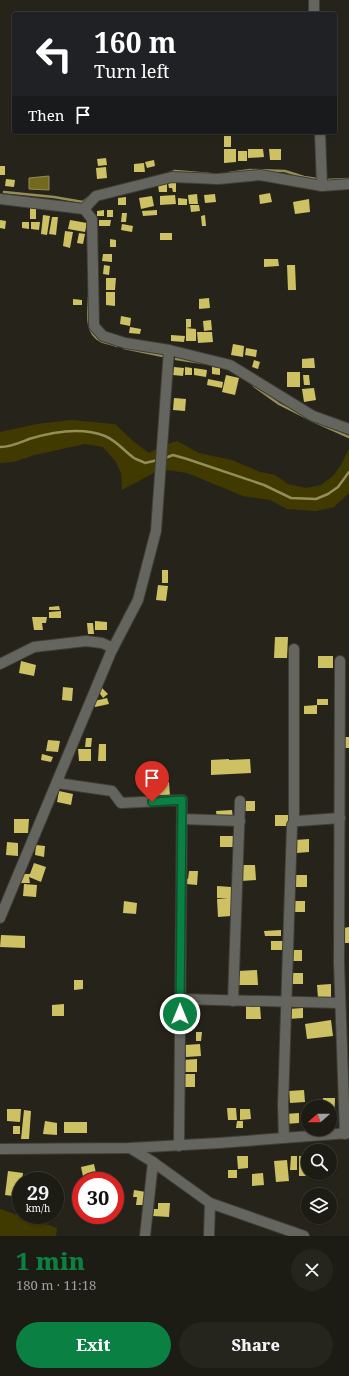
<!DOCTYPE html>
<html lang="en">
<head>
<meta charset="utf-8">
<style>
	:root { --surface:#1c1b14; --page:#25241d; --text:#f1f3f6; --muted:#a0a1a0; --line:#3a3934; --accent:#0b8043 }
	body { margin:0; font-family:"Noto Serif",serif; background:var(--page); color:var(--text); height:100vh; display:flex; flex-direction:column; font-size:15px; white-space:nowrap }
	* { box-sizing:border-box; margin:0 }
	p { font-size:13px; color:var(--muted) }
	.icon { flex:none; width:22px; height:22px; fill:none; stroke:currentColor; stroke-width:2; stroke-linecap:round; stroke-linejoin:round }
	.map { position:relative; height:1236px; overflow:hidden }
	.drawer { display:flex; flex-direction:column; background:var(--surface); flex:1 }
	.drawer>* { flex:none }
	.top-card { position:absolute; left:12px; top:12px; width:325px; height:122px; border-radius:4px; box-shadow:0 1px 3px #0004,0 0 0 1px var(--line); background:#202124; color:#fff; overflow:hidden }
	.needle { width:26px; rotate:250deg }
	.controls { position:absolute; left:301px; top:1100px; display:grid; gap:8px }
	.controls a { display:grid; place-items:center; width:36px; height:36px; border-radius:50%; background:var(--surface); box-shadow:0 1px 3px #0004,0 0 0 1px var(--line); font-size:20px }
	.speed { position:absolute; left:12px; top:1172px; display:flex; gap:8px; font-size:20px; font-weight:700; text-align:center }
	.speed>* { display:grid; place-content:center; width:52px; height:52px; border-radius:50%; background:var(--surface); box-shadow:0 1px 3px #0004,0 0 0 1px var(--line); line-height:1 }
	.speed small { font-size:10px; font-weight:400 }
	.speed .limit { border:6px solid #d22; background:#fff; color:#111 }
	.pin { position:absolute; display:grid; place-items:center; width:34px; height:34px; color:#fff; margin:-41px -17px; border-radius:50% 50% 50% 0; rotate:-45deg; box-shadow:0 0 4px #0007 }
	.pin .icon { rotate:45deg }
	.me { position:absolute; width:44px; margin:-22px; rotate:0deg; stroke-linejoin:round; filter:drop-shadow(0 0 3px #0008) }
	.turn { display:flex; align-items:center; gap:14px; height:84px; padding:0 16px; font-size:18px }
	.turn .icon { width:52px; height:52px; stroke-width:2.5 }
	.turn b { display:block; font-size:28px; line-height:34px }
	.then { display:flex; align-items:center; height:38px; padding:0 16px; background:#0003; gap:8px; font-size:15px }
	.round { display:grid; place-items:center; flex:none; width:42px; height:42px; border-radius:21px; background:var(--page) }
	.head { display:flex; align-items:center; justify-content:space-between; height:68px; padding:0 16px }
	h1 { font-size:24px; font-weight:800; line-height:30px; color:var(--accent) }
	.action { display:flex; gap:8px; margin-top:auto; padding:8px 16px }
	.action a { flex:1; height:46px; border-radius:24px; background:var(--accent); color:#fff; font-size:16px; font-weight:800; line-height:46px; text-align:center }
	.action a+a { background:var(--page); color:var(--text) }
	.map>svg:first-child { display:block }
	.green { fill:#403900 }
	.water { fill:#72691f; stroke:#938d57 }
	.lines { fill:none; stroke-linecap:round; stroke-linejoin:round }
	.stream { stroke:#938d57; stroke-width:2.5 }
	.building { fill:#cdc164 }
	.minor-casing { stroke:#403e35; stroke-width:12 }
	.minor { stroke:#65655f; stroke-width:10 }
	.route-casing { stroke:#07532c; stroke-width:10 }
	.route { stroke:#0b8043; stroke-width:7 }
</style>
</head>
<body>
<div class="map">
<svg width="349" height="1236" viewBox="0 0 349 1236">
	<rect width="100%" height="100%" fill="#26241a"/>
	<!-- green -->
	<g class="green">
		<path d="M71,420l44,4 18,17 16,12 13,-7 15,-5 22,12 33,7 28,12 15,3 13,9 18,4 15,-3 12,-9 8,-11 8,-16v44l-15,14 -18,4 -29,-2 -17,-9 -27,-4 -56,-23 -26,-4 -39,21 -1,-17 -5,-11 -13,-15 -18,-3 -50,11 -22,7 -13,1v-31l37,-8z"/>
		<path d="M0,1209l57,19 -1,8h-56z"/>
	</g>
	<!-- water -->
	<path class="water" d="M49,176v14l-20,-1v-11z"/>
	<g class="lines">
		<!-- stream -->
		<g class="stream">
			<path d="M170,173l5,-2 35,3"/>
			<path d="M229,173l21,-3 35,1 19,6 13,2"/>
			<path d="M326,180l23,-1"/>
			<path d="M4,192l50,5 29,5 6,-5"/>
			<path d="M89,297c-1,15 -4,37 12,44 5,2 11,3 16,5"/>
			<path d="M124,348l39,8"/>
			<path d="M176,359l27,4"/>
			<path d="M254,386l25,18 32,16 38,17"/>
			<path d="M0,447c11,0 19,-4 29,-8 23,-7 53,-12 76,-3 12,5 19,15 29,22 3,2 8,3 11,5l13,-3"/>
			<path d="M165,458l8,-3 14,4 77,26 27,13 25,1 12,-5 10,-7 11,-15"/>
		</g>
	</g>
	<!-- building -->
	<g class="building">
		<rect x="224" y="136" width="7" height="11"/>
		<path d="M224,149h12v13l-12,1z"/>
		<path d="M248,149h15l1,8 -16,1z"/>
		<path d="M269,149h12v11h-11z"/>
		<rect x="238" y="151" width="9" height="10"/>
		<path d="M106,158l1,7 -9,1 -1,-7z"/>
		<path d="M154,160l1,6 -8,2 -2,-6z"/>
		<path d="M144,163l1,9h-11v-8z"/>
		<rect x="0" y="166" width="5" height="9"/>
		<path d="M106,167l1,11 -10,1 -1,-11z"/>
		<path d="M6,179l9,1 -1,7 -9,-1z"/>
		<path d="M168,183h8v9h-3l-1,-4h-3z"/>
		<path d="M167,184v8h-8l-1,-7z"/>
		<path d="M270,193l2,9 -12,2 -1,-9z"/>
		<path d="M197,194l1,10h-9l-1,-9z"/>
		<path d="M215,194l1,8 -11,1 -1,-8z"/>
		<path d="M175,195l1,9 -16,1v-9z"/>
		<path d="M152,196l2,10 -13,3 -2,-11z"/>
		<path d="M126,197v8h-8v-7z"/>
		<path d="M178,198l9,1v6h-9z"/>
		<path d="M309,199l1,13 -15,2 -2,-12z"/>
		<path d="M190,205h9l1,6 -9,1z"/>
		<path d="M30,208l6,1v10h-6z"/>
		<path d="M104,210v6h-7v-5z"/>
		<rect x="107" y="210" width="6" height="7"/>
		<path d="M157,210v5l-14,1 -1,-5z"/>
		<path d="M122,213h5l-1,9h-5z"/>
		<path d="M43,215l7,1 -3,19 -6,-1z"/>
		<path d="M205,215l1,11h-4l-1,-10z"/>
		<path d="M52,217h6l-2,18 -7,-1z"/>
		<path d="M0,220l6,1 -1,8 -5,-1z"/>
		<path d="M70,220l17,3 -2,9 -17,-3z"/>
		<path d="M99,220h12l-1,6h-11z"/>
		<path d="M22,222h7v7l-7,-1z"/>
		<path d="M31,222h9l-1,8 -8,-1z"/>
		<path d="M122,224l11,2 -1,6 -11,-2z"/>
		<path d="M65,231l8,1 -3,16 -7,-2z"/>
		<path d="M79,233l6,1 -2,10 -6,-1z"/>
		<rect x="160" y="233" width="12" height="7"/>
		<path d="M110,239l6,1v7h-6z"/>
		<path d="M103,254h9v8l-10,-1z"/>
		<path d="M264,259h14l1,7 -15,1z"/>
		<path d="M104,265l6,1 -1,9 -6,-1z"/>
		<path d="M287,265h8l1,25h-8z"/>
		<path d="M106,278h10l-1,12h-9z"/>
		<path d="M106,292h9v14l-9,-1z"/>
		<path d="M209,298l1,10 -11,1v-10z"/>
		<path d="M73,299l9,1v5h-9z"/>
		<path d="M121,316l10,2 -1,8 -10,-2z"/>
		<path d="M186,319h5v8l-5,1z"/>
		<path d="M211,320l1,10 -8,1 -1,-10z"/>
		<path d="M130,327l11,2 -1,5 -11,-1z"/>
		<path d="M186,328l10,1v12h-10z"/>
		<path d="M197,332h15l1,10 -15,1z"/>
		<path d="M171,335l14,1 -1,6 -13,-1z"/>
		<path d="M233,344l11,2 -1,11 -12,-2z"/>
		<path d="M246,348l11,2 -1,7 -11,-2z"/>
		<path d="M314,358l1,10h-13v-9z"/>
		<path d="M254,360l6,2 -2,7 -6,-2z"/>
		<path d="M174,367l10,1 -1,8 -10,-1z"/>
		<path d="M185,367l7,1v7h-7z"/>
		<path d="M212,367l8,1v7l-8,-1z"/>
		<path d="M194,368l13,2 -1,7 -12,-2z"/>
		<rect x="287" y="372" width="13" height="15"/>
		<path d="M226,375l13,3 -4,17 -13,-3z"/>
		<path d="M303,375h6l1,10h-6z"/>
		<path d="M208,379l15,3 -1,6 -15,-3z"/>
		<path d="M314,388l2,12 -12,2 -2,-13z"/>
		<path d="M174,398l12,1 -1,12 -12,-1z"/>
		<rect x="162" y="570" width="6" height="13"/>
		<path d="M158,585l10,1 -2,15 -10,-1z"/>
		<path d="M59,606l1,4h-11v-3z"/>
		<path d="M61,611v7h-12v-6z"/>
		<path d="M32,617h15l-1,6h-4l1,7h-9z"/>
		<path d="M95,621l12,1v8h-12z"/>
		<path d="M87,623h6l1,11h-6z"/>
		<path d="M275,637h13l-1,21h-13z"/>
		<rect x="318" y="656" width="15" height="12"/>
		<path d="M21,661l15,4 -2,11 -15,-3z"/>
		<path d="M63,687l10,1 -1,13 -10,-1z"/>
		<path d="M102,688l6,6 -5,4 -5,-7z"/>
		<path d="M107,698l2,6 -14,3 -1,-6z"/>
		<rect x="317" y="699" width="11" height="6"/>
		<path d="M317,705v9h-13v-8z"/>
		<rect x="344" y="737" width="5" height="11"/>
		<path d="M86,738h6l-1,9h-6z"/>
		<path d="M48,740l12,1 -2,11 -12,-1z"/>
		<path d="M99,744h7v17h-8z"/>
		<path d="M78,749h13v12h-12z"/>
		<path d="M42,754l11,3 -2,5 -10,-2z"/>
		<path d="M229,759v1l21,-1 1,14 -40,2v-15z"/>
		<path d="M169,782l1,14 -15,1 -1,-14z"/>
		<path d="M59,791l14,3 -2,11 -14,-3z"/>
		<rect x="243" y="801" width="12" height="10"/>
		<path d="M232,810l1,9h-16l-1,-8z"/>
		<path d="M275,815h13l1,11h-14z"/>
		<path d="M14,819h15l-1,14h-14z"/>
		<rect x="220" y="836" width="14" height="11"/>
		<path d="M309,839v13l-13,1 -1,-13z"/>
		<path d="M7,842l11,1v13l-12,-1z"/>
		<path d="M36,845l9,1 -1,11 -9,-2z"/>
		<path d="M34,863l12,4 -5,15 -12,-5 1,6h-11l2,-9h9z"/>
		<path d="M240,865h15l1,15 -15,1z"/>
		<path d="M189,871h9l-1,14 -11,-1v-6l2,1z"/>
		<path d="M295,875h12v12h-11z"/>
		<path d="M24,884l13,1 -1,12 -13,-1z"/>
		<path d="M217,886l14,1v29l-13,1 -1,-18h11l-11,-1z"/>
		<path d="M124,901l13,2 -1,11 -13,-1z"/>
		<rect x="294" y="901" width="11" height="11"/>
		<path d="M349,927v16h-5v-15z"/>
		<path d="M281,930v6h-16l-1,-5z"/>
		<path d="M1,935l24,1v12l-25,-1z"/>
		<rect x="271" y="941" width="12" height="9"/>
		<rect x="293" y="950" width="9" height="11"/>
		<path d="M257,970l1,15h-19l-1,-14z"/>
		<rect x="290" y="973" width="13" height="11"/>
		<path d="M74,980h9v9l-9,1z"/>
		<path d="M331,984v14h-13l-1,-13z"/>
		<path d="M64,1004v12h-12v-11z"/>
		<path d="M246,1006h14l1,13h-15z"/>
		<path d="M303,1008v10l-15,1 -1,-10z"/>
		<path d="M331,1020l2,16 -26,3 -2,-15z"/>
		<path d="M196,1032h6l-1,9h-5z"/>
		<path d="M200,1044l1,12 -15,1 -1,-12z"/>
		<path d="M197,1059v13h-15v-12z"/>
		<rect x="182" y="1074" width="13" height="13"/>
		<path d="M304,1090l1,12 -15,1 -1,-12z"/>
		<path d="M323,1098h12l-1,26h-4v-17h-8z"/>
		<path d="M227,1108h9l1,12h-9z"/>
		<path d="M7,1109h14l-1,13 -13,-1z"/>
		<path d="M240,1109h10l1,10 -11,1z"/>
		<path d="M24,1110l7,1 -2,28h-8z"/>
		<path d="M299,1113v10l-14,1v-10z"/>
		<path d="M45,1121l12,2v12l-14,-1z"/>
		<path d="M237,1121h6v7h-7z"/>
		<rect x="64" y="1122" width="23" height="11"/>
		<rect x="13" y="1126" width="7" height="8"/>
		<path d="M237,1156h11v12l-10,1z"/>
		<path d="M291,1156h6v14h-7z"/>
		<path d="M299,1156h9v17h2v3h-11z"/>
		<path d="M287,1160l2,21 -13,1 -2,-21z"/>
		<path d="M94,1164l3,14 -13,3 -3,-14z"/>
		<rect x="228" y="1170" width="9" height="8"/>
		<path d="M8,1171l15,2 -3,24 -15,-2z"/>
		<path d="M263,1173l1,12 -12,1v-12z"/>
		<path d="M134,1190l12,2 3,13h-13l1,-8h-4z"/>
		<path d="M158,1203h12l-1,14 -16,-1 1,-7h4z"/>
	</g>
	<g class="lines">
		<!-- minor casing -->
		<g class="minor-casing">
			<g id="minor">
				<path d="M314,0v14"/>
				<path d="M320,132l2,54 27,-2"/>
				<path d="M0,199l84,10"/>
				<path d="M169,350l-44,-7 -22,-7 -9,-10 -2,-107 -8,-10 12,-13 76,-19 46,2 42,-4 62,11"/>
				<path d="M294,649v173"/>
				<path d="M340,661l-1,302 6,171"/>
				<path d="M0,664l34,-17 52,-6 16,2 11,5"/>
				<path d="M57,783l55,8 9,12 61,-3 -3,346"/>
				<path d="M182,819l58,2"/>
				<path d="M0,918l111,-266 27,-52 18,-69 13,-181 61,15 83,51 36,13"/>
				<path d="M180,999l160,4"/>
				<path d="M233,1001l7,-200"/>
				<path d="M284,1138l-1,-33 9,-280 2,-3 4,-1 42,-3"/>
				<path d="M130,1148l23,14 57,41 94,33"/>
				<path d="M0,1149l130,-1 89,-5 130,-10"/>
				<path d="M145,1236l8,-74"/>
				<path d="M209,1236l1,-33"/>
			</g>
		</g>
		<!-- minor -->
		<use href="#minor" class="minor"/>
	</g>
	<g class="lines">
		<!-- route casing -->
		<g class="route-casing">
			<path id="route" d="M152,802l30,-2 -2,214"/>
		</g>
		<!-- route -->
		<use href="#route" class="route"/>
	</g>
</svg>
<div class="controls">
<a><svg class="needle" viewBox="-14 -14 28 28"><path d="M0-13l5 13h-10z" fill="#e53935"/><path d="M0 13l5-13h-10z" fill="#a0a1a0"/></svg></a>
<a><svg class="icon" aria-label="search" viewBox="0 0 24 24"><circle cx="10" cy="10" r="6"/><path d="M15 15l6 6"/></svg></a>
<a><svg class="icon" aria-label="layers" viewBox="0 0 24 24"><path d="M12 4l9 5-9 5-9-5zM3 14l9 5 9-5"/></svg></a>
</div>
<div class="speed"><div>29<small>km/h</small></div><div class="limit">30</div></div>
<div class="pin" style="left:152px;top:802px;background:#d93025"><svg class="icon" aria-label="arrive" viewBox="0 0 24 24"><path d="M6 21V4h12l-3 4 3 4H6"/></svg></div>
<svg class="me" style="left:180px;top:1014px" viewBox="-20 -20 40 40"><circle r="17" fill="#0b8043" stroke="#fff" stroke-width="3"/><path d="M0-11L8 9 0 5-8 9z" fill="#fff"/></svg>
<div class="top-card">
<div class="turn"><svg class="icon" aria-label="left" viewBox="0 0 24 24"><path d="M17 20v-9H6M10 6l-5 5 5 5"/></svg><div><b>160 m</b>Turn left</div></div>
<div class="then">Then<svg class="icon" aria-label="arrive" viewBox="0 0 24 24"><path d="M6 21V4h12l-3 4 3 4H6"/></svg></div>
</div>
</div>
<section class="drawer">
<div class="head"><div><h1>1 min</h1><p>180 m · 11:18</p></div><a class="round"><svg class="icon" aria-label="close" viewBox="0 0 24 24"><path d="M6 6l12 12M18 6L6 18"/></svg></a></div>
<div class="action"><a>Exit</a><a>Share</a></div>
</section>
</body>
</html>
